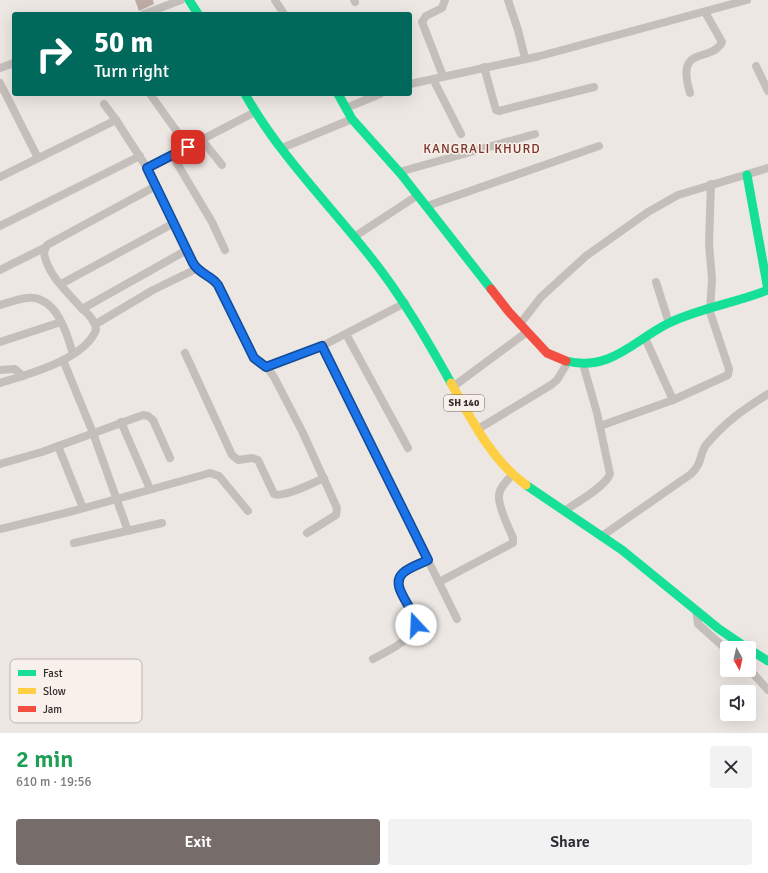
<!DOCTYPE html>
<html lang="en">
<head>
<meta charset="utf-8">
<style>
	:root { --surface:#fff; --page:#f2f2f3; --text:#2b2b33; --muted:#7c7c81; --accent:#766d6b }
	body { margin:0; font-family:Signika,sans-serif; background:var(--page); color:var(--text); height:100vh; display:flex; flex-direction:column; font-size:15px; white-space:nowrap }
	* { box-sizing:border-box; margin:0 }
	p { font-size:13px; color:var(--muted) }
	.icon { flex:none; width:22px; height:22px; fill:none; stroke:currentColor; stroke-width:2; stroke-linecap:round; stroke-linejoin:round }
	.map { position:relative; height:733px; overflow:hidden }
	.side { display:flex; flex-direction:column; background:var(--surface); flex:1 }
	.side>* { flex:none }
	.banner { position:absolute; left:12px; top:12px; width:400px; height:84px; border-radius:4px; box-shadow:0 4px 16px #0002; background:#00695c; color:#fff; overflow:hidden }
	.needle { width:26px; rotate:172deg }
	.controls { position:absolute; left:720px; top:641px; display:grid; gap:8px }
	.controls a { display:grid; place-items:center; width:36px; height:36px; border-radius:4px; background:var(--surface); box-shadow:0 4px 16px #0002; font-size:20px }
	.pin { position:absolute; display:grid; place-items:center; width:34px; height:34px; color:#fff; margin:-17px; border-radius:8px; box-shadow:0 2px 6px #0006 }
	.me { position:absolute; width:44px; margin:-22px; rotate:340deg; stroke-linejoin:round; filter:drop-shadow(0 0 3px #0008) }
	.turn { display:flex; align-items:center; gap:14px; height:84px; padding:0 16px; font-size:18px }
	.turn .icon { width:52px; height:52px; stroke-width:2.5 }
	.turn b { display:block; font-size:28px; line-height:34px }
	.round { display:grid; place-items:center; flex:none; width:42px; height:42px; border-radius:4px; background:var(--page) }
	.overview { display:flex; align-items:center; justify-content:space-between; height:68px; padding:0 16px }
	h1 { font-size:24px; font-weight:600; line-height:30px; color:#1e9e55 }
	.cta { display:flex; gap:8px; margin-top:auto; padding:8px 16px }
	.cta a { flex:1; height:46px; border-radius:4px; background:var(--accent); color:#fff; font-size:16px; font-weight:600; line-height:46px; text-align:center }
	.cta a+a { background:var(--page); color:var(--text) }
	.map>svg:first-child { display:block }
	.building { fill:#beaaa6 }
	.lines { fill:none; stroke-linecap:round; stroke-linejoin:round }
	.street { stroke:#c5bfbc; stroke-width:8 }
	.fast { stroke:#16e098; stroke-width:9 }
	.slow { stroke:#ffcf43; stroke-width:9 }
	.jam { stroke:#f24e42; stroke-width:9 }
	.route-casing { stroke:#114b97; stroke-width:10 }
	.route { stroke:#1a73e8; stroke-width:7 }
	.labels { text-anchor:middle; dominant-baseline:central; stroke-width:3; stroke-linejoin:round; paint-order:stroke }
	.shield { fill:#f8f0eb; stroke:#706764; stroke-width:1 }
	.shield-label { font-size:10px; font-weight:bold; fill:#362c2a }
	.quarter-label { font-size:13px; letter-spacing:1px; fill:#7d342b; stroke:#f8f0eb }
	.key { fill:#f8f0eb; stroke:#beb5b1; stroke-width:1 }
	.key-label { font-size:11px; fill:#362c2a }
</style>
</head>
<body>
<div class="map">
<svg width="768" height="733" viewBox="0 0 768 733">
	<rect width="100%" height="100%" fill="#ece7e3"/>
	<!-- building -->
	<path class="building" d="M135,0h18l1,4 -15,7z"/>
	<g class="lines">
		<!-- street -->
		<g class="street">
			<path d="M275,0l9,14"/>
			<path d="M354,0l1,2"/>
			<path d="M508,0l10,30 7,28"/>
			<path d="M144,14l37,-14"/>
			<path d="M756,66l12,25"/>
			<path d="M484,67l12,43 3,1 95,-24"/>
			<path d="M0,68l14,-5"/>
			<path d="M443,76l-21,-54 4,-6 16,-8 3,-8"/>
			<path d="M433,79l28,55"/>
			<path d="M0,83l38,75"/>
			<path d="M410,84l130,-28 207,-56"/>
			<path d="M690,93c-15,-50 21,-29 32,-51l-17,-30"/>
			<path d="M150,94l38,53"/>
			<path d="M104,104l12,16"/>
			<path d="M346,108l34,-14"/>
			<path d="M202,140l20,25"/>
			<path d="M282,148l70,-29"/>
			<path d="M172,155l40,67 13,28"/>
			<path d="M399,172l136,-38"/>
			<path d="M0,177l116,-57 31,48"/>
			<path d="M156,186l40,83 19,11 39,78 13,9 7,10 28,54 35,77 -1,7 -29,18"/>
			<path d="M427,206l172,-60"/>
			<path d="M0,226l140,-70"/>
			<path d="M354,237l64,-42"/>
			<path d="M0,270l44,-22"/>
			<path d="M656,282l13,41"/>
			<path d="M61,284l113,-61"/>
			<path d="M0,305c9,-3 18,-6 27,-7 29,-3 40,35 46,56"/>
			<path d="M82,309l105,-59"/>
			<path d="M96,324l57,-34 43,-21"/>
			<path d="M520,324l21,-27 45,-41 62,-44 30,-17 90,-27"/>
			<path d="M346,334l62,114"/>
			<path d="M645,338l28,62"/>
			<path d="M0,342l61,-20"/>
			<path d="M322,346l135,273"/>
			<path d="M185,353l47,102 6,5 14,-2 6,2 16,34c10,4 39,-11 50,-16"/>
			<path d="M63,360l30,73 35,98"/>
			<path d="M267,367l55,-21 83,-43"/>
			<path d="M0,370l15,-1 8,7"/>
			<path d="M0,383c28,-9 84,-23 96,-53 -1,-13 -13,-19 -21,-29 -12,-13 -29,-30 -31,-49l3,-7 109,-59 -9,-18 108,-56"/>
			<path d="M454,386l73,-54"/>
			<path d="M121,422l29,67"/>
			<path d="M600,426l73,-26 55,-25 1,-6 -19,-57 2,-33 -3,-35 2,-60"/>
			<path d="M478,429l73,-44 6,-5 11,-18"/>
			<path d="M58,446l25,62"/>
			<path d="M0,464l42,-12 101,-37 5,1 5,4 17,38"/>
			<path d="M564,511c12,-8 41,-24 46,-37l-13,-61 -14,-49"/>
			<path d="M0,529l77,-19 133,-37 9,3 29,35"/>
			<path d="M602,536l89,-62c12,-11 8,-20 15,-29 19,-23 38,-36 62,-51"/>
			<path d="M74,543l88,-20"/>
			<path d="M439,582l74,-39v-5c-4,-10 -15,-31 -14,-42 0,-8 8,-15 13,-21"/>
			<path d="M696,610l2,14 29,26"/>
			<path d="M373,659c13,-7 31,-15 40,-28 13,-19 -26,-38 -12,-56 6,-8 19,-11 27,-15"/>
			<path d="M749,669l19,21"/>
		</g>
		<!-- fast -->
		<g class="fast">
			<path d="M189,0l9,14"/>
			<path d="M245,94c33,59 82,108 124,161 32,40 57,83 82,128"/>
			<path d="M338,94l14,25 49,55 90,115"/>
			<path d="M566,361c45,11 68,-21 103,-38 31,-15 67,-20 99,-33l-21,-115"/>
			<path d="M526,485l96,65 97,79 28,19"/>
			<path d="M749,649l19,12"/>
		</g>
		<!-- slow -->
		<path class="slow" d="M451,383c20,36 41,78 75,102"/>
		<!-- jam -->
		<path class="jam" d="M491,289l18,23 38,41 19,8"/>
	</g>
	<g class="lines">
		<!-- route casing -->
		<g class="route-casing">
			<path id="route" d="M188,147l-41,21 46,95c6,11 18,12 25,22l36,73 12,9 56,-21 106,214c-8,4 -18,7 -25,13 -15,13 13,36 13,52"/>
		</g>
		<!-- route -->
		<use href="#route" class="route"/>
	</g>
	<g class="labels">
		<!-- shield labels -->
		<rect class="shield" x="444" y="395" width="40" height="16" rx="3"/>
		<g class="shield-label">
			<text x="464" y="403">SH 140</text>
		</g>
		<!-- quarter labels -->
		<g class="quarter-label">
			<text x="482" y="149">KANGRALI KHURD</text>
		</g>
	</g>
	<!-- legend -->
	<rect x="10" y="659" width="132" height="64" rx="6" class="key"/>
	<rect x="18" y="670" width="18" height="6" fill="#16e098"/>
	<rect x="18" y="688" width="18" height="6" fill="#ffcf43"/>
	<rect x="18" y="706" width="18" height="6" fill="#f24e42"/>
	<g class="key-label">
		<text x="43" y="677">Fast</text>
		<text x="43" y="695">Slow</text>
		<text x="43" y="713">Jam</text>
	</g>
</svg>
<div class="controls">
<a><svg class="needle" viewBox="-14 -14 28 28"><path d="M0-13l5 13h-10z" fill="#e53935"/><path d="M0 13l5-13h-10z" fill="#7c7c81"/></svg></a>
<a><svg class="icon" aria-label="sound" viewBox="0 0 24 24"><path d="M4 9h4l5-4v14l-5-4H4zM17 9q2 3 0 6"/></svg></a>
</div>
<div class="pin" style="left:188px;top:147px;background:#d93025"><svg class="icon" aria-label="arrive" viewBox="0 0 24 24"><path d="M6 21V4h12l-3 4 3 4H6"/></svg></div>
<svg class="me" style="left:416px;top:625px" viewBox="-20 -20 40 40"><circle r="19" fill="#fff"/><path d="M0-13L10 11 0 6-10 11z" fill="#1a73e8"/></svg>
<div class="banner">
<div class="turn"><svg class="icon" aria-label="right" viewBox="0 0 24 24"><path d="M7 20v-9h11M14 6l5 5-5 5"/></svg><div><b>50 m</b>Turn right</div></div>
</div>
</div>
<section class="side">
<div class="overview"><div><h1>2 min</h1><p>610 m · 19:56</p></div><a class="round"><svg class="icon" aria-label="close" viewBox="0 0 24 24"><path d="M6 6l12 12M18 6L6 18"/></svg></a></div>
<div class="cta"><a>Exit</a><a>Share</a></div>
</section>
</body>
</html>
